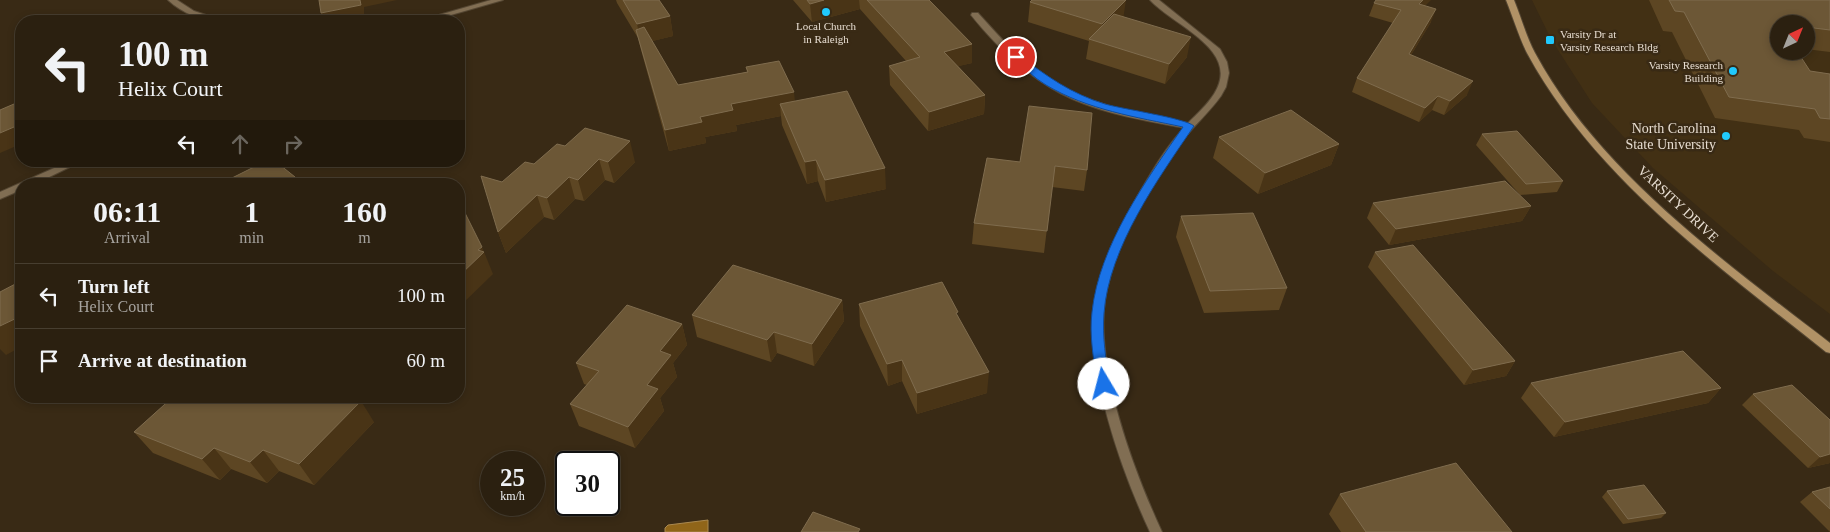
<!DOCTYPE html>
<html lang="en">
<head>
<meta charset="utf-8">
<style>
	:root { --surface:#2b2010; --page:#372d1e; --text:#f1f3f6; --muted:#a6a39f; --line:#473e30 }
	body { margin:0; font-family:Georgia,serif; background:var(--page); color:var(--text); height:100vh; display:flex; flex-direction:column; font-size:19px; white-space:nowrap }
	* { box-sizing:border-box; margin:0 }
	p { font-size:16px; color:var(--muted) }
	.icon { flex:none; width:28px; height:28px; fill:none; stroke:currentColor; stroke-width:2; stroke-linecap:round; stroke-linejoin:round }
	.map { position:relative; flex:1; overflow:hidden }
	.drawer { position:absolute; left:15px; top:178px; width:450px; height:225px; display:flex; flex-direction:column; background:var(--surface); border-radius:20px; box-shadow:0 2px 8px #0003,0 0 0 1px var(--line) }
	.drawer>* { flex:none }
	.banner { position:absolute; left:15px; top:15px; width:450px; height:152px; border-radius:20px; box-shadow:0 2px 8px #0003,0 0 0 1px var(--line); background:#2b2010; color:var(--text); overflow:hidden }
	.needle { width:32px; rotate:43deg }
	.buttons { position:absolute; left:1770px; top:15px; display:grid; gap:10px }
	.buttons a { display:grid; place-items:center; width:45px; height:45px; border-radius:50%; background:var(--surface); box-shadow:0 2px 8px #0003,0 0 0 1px var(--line); font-size:25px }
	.speed { position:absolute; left:480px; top:451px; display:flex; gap:10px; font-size:25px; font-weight:700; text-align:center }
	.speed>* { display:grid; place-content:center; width:65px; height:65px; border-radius:50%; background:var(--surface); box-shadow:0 2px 8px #0003,0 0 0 1px var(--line); line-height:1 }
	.speed small { font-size:12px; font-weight:400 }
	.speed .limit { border:2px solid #111; border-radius:8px; background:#fff; color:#111 }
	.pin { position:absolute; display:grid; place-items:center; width:42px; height:42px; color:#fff; margin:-21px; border:2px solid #fff; border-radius:50%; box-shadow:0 1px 5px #0007 }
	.me { position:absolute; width:55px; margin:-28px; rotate:352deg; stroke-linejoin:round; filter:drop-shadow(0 0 4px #0008) }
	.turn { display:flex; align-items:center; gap:18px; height:105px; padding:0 20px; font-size:22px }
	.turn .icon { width:65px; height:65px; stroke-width:2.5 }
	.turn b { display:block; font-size:35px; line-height:42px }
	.lanes { display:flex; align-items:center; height:48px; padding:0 20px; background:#0003; justify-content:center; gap:25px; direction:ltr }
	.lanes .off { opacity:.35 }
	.eta { display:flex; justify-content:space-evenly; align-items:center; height:85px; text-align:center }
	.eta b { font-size:30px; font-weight:700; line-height:35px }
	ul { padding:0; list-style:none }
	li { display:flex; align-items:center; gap:15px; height:65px; padding:0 20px; border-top:1px solid var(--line) }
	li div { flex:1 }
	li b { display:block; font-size:19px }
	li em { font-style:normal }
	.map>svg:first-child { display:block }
	.built { fill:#423014; fill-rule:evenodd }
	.water { fill:#906519; stroke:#aa8950 }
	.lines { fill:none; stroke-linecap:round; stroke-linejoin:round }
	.street-casing { stroke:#554733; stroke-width:2 }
	.secondary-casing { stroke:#554733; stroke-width:2 }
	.street { fill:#816e53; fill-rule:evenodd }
	.secondary { fill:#b19266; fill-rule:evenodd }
	.wall { fill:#5d4623 }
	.shaded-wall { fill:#493416 }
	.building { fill:#6c5736; stroke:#7f6c4e }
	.route { fill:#1a73e8; stroke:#114b97 }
	.poi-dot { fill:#20c9fd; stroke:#392a15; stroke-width:2 }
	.labels { text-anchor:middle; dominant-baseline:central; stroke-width:5; stroke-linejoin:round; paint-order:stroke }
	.far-poi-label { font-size:11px; fill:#e7ddd1; stroke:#392a15 }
	.poi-label { font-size:14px; fill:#e7ddd1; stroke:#392a15; text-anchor:end }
	.street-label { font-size:14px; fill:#e7ddd1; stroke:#392a15 }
</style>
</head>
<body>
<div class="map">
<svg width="1830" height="532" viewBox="0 0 1830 532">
	<rect width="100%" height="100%" fill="#392a15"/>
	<!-- built -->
	<path class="built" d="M1532,0h298v314l-57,-43 -120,-103 -61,-65 -41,-64zM1779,24h27v27h-27z"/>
	<!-- water -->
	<path class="water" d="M708,520v12h-43v-4l3,-3z"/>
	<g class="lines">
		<!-- street casing -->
		<g class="street-casing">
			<g id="street">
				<path d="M168,0h9l17,11 30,10c-20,1 -41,-7 -56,-21z"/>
				<path d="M491,0h12l-73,21h-12z"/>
				<path d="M1150,0h9l61,49 7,13 2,11 -3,14 -5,9c-12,17 -29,31 -42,49 -31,44 -62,95 -73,149 -13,69 27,175 56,238h-12c-29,-62 -68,-170 -54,-238 7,-35 24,-66 41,-97 14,-24 28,-49 47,-69 -42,-8 -86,-15 -124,-35 -34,-18 -65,-48 -89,-78l1,-2h6c22,24 44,50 72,68 42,25 91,33 138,42 9,-9 19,-18 26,-29 28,-44 -39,-67 -64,-94z"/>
				<path d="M70,161h12l-47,23h-14v6l-21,9v-7z"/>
			</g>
		</g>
		<!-- secondary casing -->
		<g class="secondary-casing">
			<path id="secondary" d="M1506,0h8c7,17 12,36 21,53 64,119 190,209 295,290v10l-4,-1c-108,-86 -232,-175 -299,-299 -8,-16 -14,-36 -21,-53z"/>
		</g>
		<!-- street -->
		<use href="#street" class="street"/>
		<!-- secondary -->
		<use href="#secondary" class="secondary"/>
	</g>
	<!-- wall -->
	<g class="wall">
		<path d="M616,0h43l11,16 3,20 -21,5 26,44 69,-13 -1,-5 49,34 91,88 -60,13 -8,-21 -11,3 -25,-59 -1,-9 -45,9 1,6 -32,6 1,6 -37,8 -28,-101 -3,-12 -21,-35z"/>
		<path d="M793,0h136l43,44v19l-14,3 27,29 -1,19 -56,17 -38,-46 -1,-19 17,-5 -46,-52 -48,13z"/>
		<path d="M1649,0h181v52l-24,-3v-25h-27l31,47 20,3v68l-26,-4 -5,-8 -84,-12 -43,-86 -9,-1z"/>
		<path d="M1030,2l93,14 64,41 -22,27 -79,-25 3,-18 -61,-19z"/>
		<path d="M1374,3l51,3 6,16 -20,33 56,40 -23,20 -12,-5 -13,12 -67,-30 5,-14 36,-55 -24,-7z"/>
		<path d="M1482,134l81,47 -6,11 -37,3 -44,-50z"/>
		<path d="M1219,137l120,7 -8,21 -73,29 -45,-36z"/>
		<path d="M565,146l70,16 -21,21 -9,-3 -21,21 -9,-2 -21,21 -10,-3 -38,36 -8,-21 36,-68z"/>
		<path d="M1020,162l67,8 -3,21 -32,-4 -8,66 -72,-9 2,-21z"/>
		<path d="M1373,203l158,3 -9,15 -133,24 -22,-27z"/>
		<path d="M1181,216l106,72 -8,22 -75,3 -28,-76z"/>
		<path d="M1375,252l140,109 -9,15 -42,9 -96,-118z"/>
		<path d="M842,300l2,21 -30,45 -37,-13 -6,9 -74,-25 -5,-22z"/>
		<path d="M859,304l99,12 29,77 -70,21 -15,-33 -14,5 -28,-60z"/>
		<path d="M682,324l5,21 -14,18 4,14 -17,21 4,13 -29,37 -56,-22 -9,-22 17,-19 -3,-1 -8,-21z"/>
		<path d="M1531,383l190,5 -13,15 -154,34 -33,-39z"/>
		<path d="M1753,394l77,26v43l-22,5 -66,-63z"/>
		<path d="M374,422l-60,63 -35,-14 -12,12 -36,-14 -11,11 -67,-27 -19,-21z"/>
		<path d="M1830,487v45l-30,-30 12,-10z"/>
		<path d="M1607,491l59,22 -5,5 -38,6 -21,-27z"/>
		<path d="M1340,494l172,38h-171l-12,-18z"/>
	</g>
	<!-- shaded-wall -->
	<g class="shaded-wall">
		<path d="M360,0h37l-33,7v7l-34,7h-5l-4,-8z"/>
		<path d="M824,0h35l1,9 -48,13 -2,-18z"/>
		<path d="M1126,0l-3,20 -23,22 2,-18z"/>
		<path d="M1423,0h8l-17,17 5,-13z"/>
		<path d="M1436,9l-5,13 -28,46 6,-14z"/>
		<path d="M670,16l3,20 -32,8 -4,-20z"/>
		<path d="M1191,37l-4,20 -22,27 4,-20z"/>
		<path d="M972,44v19l-29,7 1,-18z"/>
		<path d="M1473,81l-6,14 -23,20 6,-14z"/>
		<path d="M459,84l4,12 -4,1z"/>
		<path d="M794,92l2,21 -16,-9 1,12 -45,9 1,6 -32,6 1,6 -37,8 -4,-21 66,-26z"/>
		<path d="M985,95l-1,19 -56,17 1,-19z"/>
		<path d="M1438,96l-6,14 -13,12 6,-14z"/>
		<path d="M21,124v20l-21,9v-20z"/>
		<path d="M630,141l5,21 -21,21 -6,-21z"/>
		<path d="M1339,144l-8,21 -73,29 7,-21z"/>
		<path d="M599,159l6,21 -21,21 -6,-21z"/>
		<path d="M816,160l2,21 -11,3 -2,-22z"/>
		<path d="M356,161h25l-9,3 -1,-2 -13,4z"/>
		<path d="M885,168l1,21 -60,13 -1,-22z"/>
		<path d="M295,177l4,7h-18z"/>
		<path d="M569,177l6,22 -21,21 -7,-22z"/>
		<path d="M537,195l7,22 -38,36 -8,-21z"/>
		<path d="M1531,206l-9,15 -133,24 7,-16z"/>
		<path d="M482,247l11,27 -34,33v-31l19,-26z"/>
		<path d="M842,300l2,21 -30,45 -2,-22z"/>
		<path d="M21,316v31l-15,8 -6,-6v-23z"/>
		<path d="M682,324l5,21 -14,18 4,14 -17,21 4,13 -29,37 -7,-21 19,-42 13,-34z"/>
		<path d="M774,332l3,21 -6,9 -4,-22z"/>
		<path d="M902,360v21l-14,5 -1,-22z"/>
		<path d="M1515,361l-9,15 -42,9 9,-15z"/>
		<path d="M989,372l-2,21 -70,21v-21z"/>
		<path d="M1721,388l-13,15 -154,34 11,-15z"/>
		<path d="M361,401l13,21 -60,63 -15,-21z"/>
		<path d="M214,448l17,21 -11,11 -18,-21z"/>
		<path d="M263,450l16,21 -12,12 -17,-21z"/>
		<path d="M1830,454v9l-22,5 12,-11z"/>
	</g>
	<!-- building -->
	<g class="building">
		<path d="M319,0h41l1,5 -40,8z"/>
		<path d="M623,0h36l11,16 -33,8z"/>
		<path d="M807,0h17l-14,4z"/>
		<path d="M867,0h62l43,44 -28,8 41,43 -56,17 -40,-46 31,-9z"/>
		<path d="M1032,0h94l-24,24 -72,-22z"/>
		<path d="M1376,0h47l-4,4 17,5 -27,45 64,27 -23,20 -12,-5 -13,12 -68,-30 44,-68 -27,-7z"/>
		<path d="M1669,0h161v30l-24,-3v-3h-27v27h18l13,20 20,3v45l-10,-1 -5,-9 -86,-12 -45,-85 -9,-1z"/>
		<path d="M1114,14l77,23 -22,27 -80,-25z"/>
		<path d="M644,27l34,58 70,-13 -2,-5 33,-6 15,31 -63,12 2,6 -33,7 2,5 -37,8 -29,-100z"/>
		<path d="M847,91l38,77 -60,12 -9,-20 -11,2 -25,-58z"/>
		<path d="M21,101v23l-21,9v-23z"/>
		<path d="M1029,106l63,7 -5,57 -32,-4 -8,65 -73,-8 13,-65 33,4z"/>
		<path d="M1291,110l48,34 -74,29 -46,-36z"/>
		<path d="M585,128l45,13 -22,21 -9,-3 -21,21 -9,-3 -22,21 -10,-3 -39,37 -17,-56 21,6 23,-20 9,2 23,-20 8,2z"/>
		<path d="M1517,131l46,50 -37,3 -44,-50z"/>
		<path d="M266,161h9l20,16 -14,7h-61z"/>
		<path d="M1505,181l26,25 -135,23 -23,-26z"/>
		<path d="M462,207l20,40 -4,3 6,2 -25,24v-66z"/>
		<path d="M1253,213l34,75 -77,3 -29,-75z"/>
		<path d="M1413,245l102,116 -42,9 -98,-118z"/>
		<path d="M733,265l109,35 -30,44 -38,-12 -7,8 -75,-25z"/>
		<path d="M21,281v35l-21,10v-34z"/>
		<path d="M942,282l16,30 -2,1 33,59 -72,21 -15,-33 -15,4 -28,-60z"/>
		<path d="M627,305l55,19 -22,27 11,4 -24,30 11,4 -30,38 -58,-23 29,-33 -23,-8z"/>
		<path d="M1683,351l38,37 -156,34 -34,-39z"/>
		<path d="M1792,385l38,35v34l-10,3 -67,-63z"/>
		<path d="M174,396h137l4,2 2,-2h31l13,5 -62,63 -36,-14 -13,12 -36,-14 -12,11 -68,-27z"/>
		<path d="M1456,463l56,69h-146l-26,-38z"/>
		<path d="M1644,485l22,28 -38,6 -21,-28z"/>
		<path d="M1830,487v22l-18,-17z"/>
		<path d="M813,512l47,17 -2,3h-57z"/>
	</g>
	<!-- route -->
	<path class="route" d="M1013,55h6c27,21 53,39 86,49 17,5 80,14 89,22 -36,53 -85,121 -90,187 -2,24 2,47 6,71l-6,5 -7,-5c-3,-24 -8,-48 -5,-72 7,-66 54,-132 91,-185 -47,-10 -95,-17 -137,-42 -12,-7 -22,-18 -33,-26z"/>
	<!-- markers -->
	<g class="poi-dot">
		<circle cx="826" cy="12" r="5"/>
		<rect x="1545" y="35" width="10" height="10" rx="2.5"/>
		<circle cx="1733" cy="71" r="5"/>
		<circle cx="1726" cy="136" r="5"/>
	</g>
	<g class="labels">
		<!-- far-poi labels -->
		<g class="far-poi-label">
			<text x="826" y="26">Local Church<tspan x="826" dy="13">in Raleigh</tspan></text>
			<text x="1560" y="34" text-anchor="start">Varsity Dr at<tspan x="1560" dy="13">Varsity Research Bldg</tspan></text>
			<text x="1723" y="65" text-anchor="end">Varsity Research<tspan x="1723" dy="13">Building</tspan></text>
		</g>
		<!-- poi labels -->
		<g class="poi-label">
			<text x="1716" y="128">North Carolina<tspan x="1716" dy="16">State University</tspan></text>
		</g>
		<!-- street labels -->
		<g class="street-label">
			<text transform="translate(1678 204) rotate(43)">VARSITY DRIVE</text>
		</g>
	</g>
</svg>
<div class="buttons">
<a><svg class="needle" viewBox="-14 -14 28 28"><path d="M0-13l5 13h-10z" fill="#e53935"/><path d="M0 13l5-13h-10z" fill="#a6a39f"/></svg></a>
</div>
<div class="speed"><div>25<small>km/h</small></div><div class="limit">30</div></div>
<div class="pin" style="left:1016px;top:57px;background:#d93025"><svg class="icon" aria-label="arrive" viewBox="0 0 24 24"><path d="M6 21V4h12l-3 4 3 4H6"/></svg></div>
<svg class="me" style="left:1104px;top:384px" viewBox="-20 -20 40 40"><circle r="19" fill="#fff"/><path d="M0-13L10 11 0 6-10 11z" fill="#1a73e8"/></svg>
<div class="banner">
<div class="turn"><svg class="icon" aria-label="left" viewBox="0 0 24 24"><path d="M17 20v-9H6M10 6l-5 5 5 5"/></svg><div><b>100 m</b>Helix Court</div></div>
<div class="lanes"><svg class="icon" aria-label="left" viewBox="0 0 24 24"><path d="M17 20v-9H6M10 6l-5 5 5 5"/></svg><svg class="icon off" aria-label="ahead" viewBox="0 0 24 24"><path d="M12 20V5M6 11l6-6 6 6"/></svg><svg class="icon off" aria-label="right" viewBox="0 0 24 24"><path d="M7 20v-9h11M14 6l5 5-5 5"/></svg></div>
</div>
<section class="drawer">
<div class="eta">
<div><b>06:11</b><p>Arrival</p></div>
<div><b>1</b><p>min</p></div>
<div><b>160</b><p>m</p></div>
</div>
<ul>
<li><svg class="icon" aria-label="left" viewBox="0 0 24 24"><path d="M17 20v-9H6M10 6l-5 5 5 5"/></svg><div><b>Turn left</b><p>Helix Court</p></div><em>100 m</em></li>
<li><svg class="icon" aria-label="arrive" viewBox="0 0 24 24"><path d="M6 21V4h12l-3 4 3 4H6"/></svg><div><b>Arrive at destination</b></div><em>60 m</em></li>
</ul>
</section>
</div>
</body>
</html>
